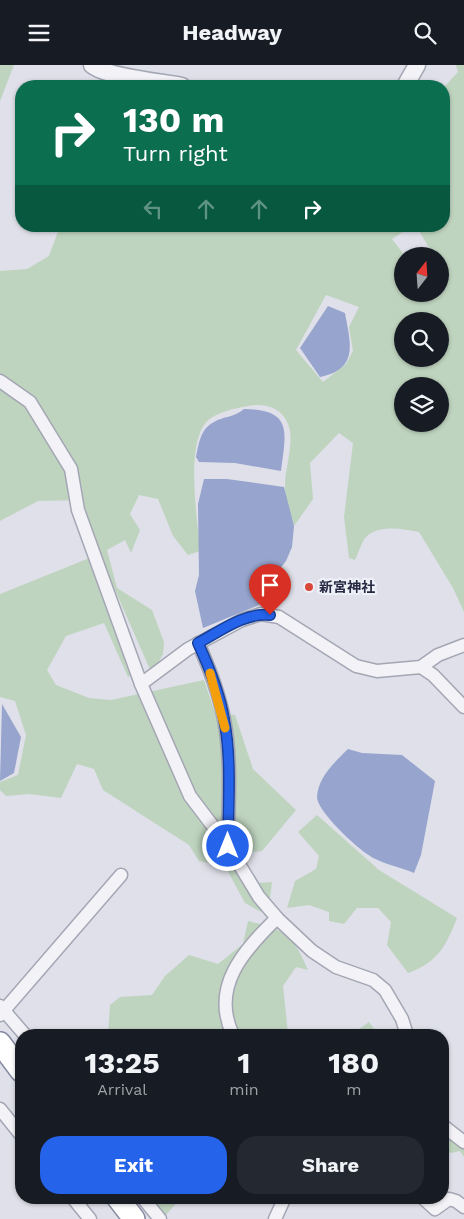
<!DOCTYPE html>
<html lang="en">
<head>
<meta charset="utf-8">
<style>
	:root { --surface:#171b24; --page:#242831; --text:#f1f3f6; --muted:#9ea1a6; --accent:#2563eb }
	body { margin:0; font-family:"Work Sans","Noto Sans JP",sans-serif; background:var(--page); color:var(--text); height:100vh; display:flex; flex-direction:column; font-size:19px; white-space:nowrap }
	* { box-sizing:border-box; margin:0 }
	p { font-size:16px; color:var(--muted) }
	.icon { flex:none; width:28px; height:28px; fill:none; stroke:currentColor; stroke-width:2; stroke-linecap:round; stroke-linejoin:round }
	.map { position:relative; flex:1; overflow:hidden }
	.panel { position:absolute; left:15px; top:964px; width:434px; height:175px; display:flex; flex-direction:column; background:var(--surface); border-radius:20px; box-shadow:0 1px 4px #0004 }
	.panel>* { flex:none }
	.hud { position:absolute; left:15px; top:15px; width:435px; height:152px; border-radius:20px; box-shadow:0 1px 4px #0004; background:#0b6e4f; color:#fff; overflow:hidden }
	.needle { width:32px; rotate:17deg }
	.controls { position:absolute; left:394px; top:182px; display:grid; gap:10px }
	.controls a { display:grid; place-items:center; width:55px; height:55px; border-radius:50%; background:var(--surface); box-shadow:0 1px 4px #0004; font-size:25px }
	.pin { position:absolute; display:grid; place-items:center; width:42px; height:42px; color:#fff; margin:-51px -21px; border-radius:50% 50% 50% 0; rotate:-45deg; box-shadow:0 0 5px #0007 }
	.pin .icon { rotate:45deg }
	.me { position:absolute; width:55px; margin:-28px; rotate:0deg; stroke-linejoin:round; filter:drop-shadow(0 0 4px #0008) }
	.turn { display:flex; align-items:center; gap:18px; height:105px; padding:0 25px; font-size:22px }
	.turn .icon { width:65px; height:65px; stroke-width:2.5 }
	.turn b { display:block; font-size:35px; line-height:42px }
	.lanes { display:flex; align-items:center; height:48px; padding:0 25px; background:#0003; justify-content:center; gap:25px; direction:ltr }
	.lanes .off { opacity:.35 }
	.eta { display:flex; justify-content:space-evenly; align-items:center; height:85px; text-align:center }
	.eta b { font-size:30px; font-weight:700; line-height:35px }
	.cta { display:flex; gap:10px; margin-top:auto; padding:10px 25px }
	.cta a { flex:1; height:58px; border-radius:20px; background:var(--accent); color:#fff; font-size:20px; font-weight:700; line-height:58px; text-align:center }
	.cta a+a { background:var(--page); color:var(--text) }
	header { display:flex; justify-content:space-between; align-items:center; height:65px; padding:0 25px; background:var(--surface); font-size:22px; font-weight:700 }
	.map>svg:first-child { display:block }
	.green { fill:#bfd4bf; fill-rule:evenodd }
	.water { fill:#97a4cd }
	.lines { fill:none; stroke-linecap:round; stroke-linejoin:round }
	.minor-casing { stroke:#a4a6b4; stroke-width:15 }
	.tertiary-casing { stroke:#a4a6b4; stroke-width:19 }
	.trunk-casing { stroke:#8589a1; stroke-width:24 }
	.minor { stroke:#f2f2f7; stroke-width:12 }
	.tertiary { stroke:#f2f2f7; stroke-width:16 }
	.trunk { stroke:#fff; stroke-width:21 }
	.route-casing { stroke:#184099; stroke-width:12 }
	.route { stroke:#2563eb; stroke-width:9 }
	.slow { stroke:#f59e0b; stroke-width:9 }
	.poi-dot { fill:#d94739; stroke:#eef0f7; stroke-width:2 }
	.labels { text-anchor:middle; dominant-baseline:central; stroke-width:4.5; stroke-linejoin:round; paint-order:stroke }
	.poi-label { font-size:14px; font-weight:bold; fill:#262a42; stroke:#eef0f7; text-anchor:start }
</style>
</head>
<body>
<header><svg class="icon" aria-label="menu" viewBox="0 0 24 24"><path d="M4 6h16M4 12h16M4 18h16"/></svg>Headway<svg class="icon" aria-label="search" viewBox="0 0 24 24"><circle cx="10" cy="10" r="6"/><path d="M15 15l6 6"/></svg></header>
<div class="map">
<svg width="464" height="1154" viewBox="0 0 464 1154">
	<rect width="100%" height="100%" fill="#dfe0e9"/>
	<!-- green -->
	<g class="green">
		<path d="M0,0h14l-14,36z"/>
		<path d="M456,0h8v547l-11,-24 -34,-56c-16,-3 -41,-8 -54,6 -4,6 -7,16 -10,22l-6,-2 -5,-41 9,-74 -14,-10 -29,30 3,36 -19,27c-3,-12 -10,-28 -9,-41 0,-17 10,-45 3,-61 -5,-14 -19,-20 -33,-19 -14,2 -32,5 -44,13 -28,18 -13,103 -11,133l-12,4 -15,-19 -15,-37 -19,-4 -9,19 10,16 -9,23 -6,-13 -18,10 10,38 35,22 12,32 -1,12 -11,20 -55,-125 -14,-49 -45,1 -38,20v-250l27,-2 22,-13 11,-30h352l-20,13 13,17h-3v38h38v-38h-21l12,-5 -15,-25h28v-139l14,-15zM326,230l33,12 -10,20 4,24 -7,13 -23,18 -27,-32zM402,256h38v38h-38zM402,321h38v38h-38z"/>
		<path d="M92,492l42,117 -6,3 -24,-54 -38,13 -19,34 9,15 33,13 22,2 93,-20 11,33 20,2 18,54 43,41 -34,41 -23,3 -2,22 7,8 28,-2 -2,16 -9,14 -16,-9 -20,-37 -26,-5 -10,-16 -86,-55 -9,-21 -17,-5 -16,34 -32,-4 -23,2 -6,-6v-8l18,-7 8,-40 -11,-34 -15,-4v-103z"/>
		<path d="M317,750l62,55 78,48c-11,28 -19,44 -49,55l-21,-28 4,-23 -13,-14h-21l-13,16 -15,-3v-9l-20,-7 -22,3 8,-27 21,-12 3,-13 -21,-24z"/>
		<path d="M248,856c38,10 44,12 60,49l-12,-3 -13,19 5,47 -6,2h-174l2,-30 10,-8 32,-2 13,-19 24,-21 29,9 25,-20z"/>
		<path d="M369,957l10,13h-56l-1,-3 28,3z"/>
		<path d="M442,1062l22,18v12l-4,-6 -9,2 -6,-2 -2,2z"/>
		<path d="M148,1133h33l-17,19z"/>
	</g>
	<!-- water -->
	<g class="water">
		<path d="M328,241l17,7c5,29 15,56 -25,64l-20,-29z"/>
		<path d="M244,344c49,1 42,22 37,62l-46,-8 -36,-1 -3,-5c3,-13 4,-28 18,-35 10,-6 19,-4 30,-13z"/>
		<path d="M204,414h23l57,8 10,39 -2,21 -6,14 -12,15 -15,29 -56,23 -8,-37 4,-16 -1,-71z"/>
		<path d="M2,639l19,33 -7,36 -14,8z"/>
		<path d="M348,684l14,4 40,2 33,26 -14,74 -7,18c-14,-6 -35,-10 -47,-19 -12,-8 -50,-43 -50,-57 1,-20 18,-35 31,-48z"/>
	</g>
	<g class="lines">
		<!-- minor casing -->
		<g class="minor-casing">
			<g id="minor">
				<path d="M0,316l30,21 41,67 7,41 63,174 49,112 38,50 31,51 18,21 35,33 24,16 37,13 12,10 17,29 5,16"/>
				<path d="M198,578c11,24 21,51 26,76 8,41 4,86 4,127"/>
				<path d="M421,602l12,8 31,32"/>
				<path d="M141,619l47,-35 54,-29 19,-6 18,3 77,49 21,5 44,-4 17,-12 26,-10"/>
				<path d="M0,941l25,29"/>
				<path d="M0,950l121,-140"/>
				<path d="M233,970c-23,-48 11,-85 44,-117"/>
				<path d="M0,1044l21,26"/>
				<path d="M442,1060l22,17"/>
				<path d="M72,1132l18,22"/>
				<path d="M142,1132l18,22"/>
				<path d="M422,1132l13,12 14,-10 7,2 8,6"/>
				<path d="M275,1154l10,-22"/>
			</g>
		</g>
		<!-- tertiary casing -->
		<g class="tertiary-casing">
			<g id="tertiary">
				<path d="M92,0c15,12 69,17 90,21"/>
				<path d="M405,21l12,-21"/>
			</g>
		</g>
		<!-- trunk casing -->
		<g class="trunk-casing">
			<g id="trunk">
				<path d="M0,978l21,28"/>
				<path d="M117,1132l17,22"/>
			</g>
		</g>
		<!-- minor -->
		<use href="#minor" class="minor"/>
		<!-- tertiary -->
		<use href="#tertiary" class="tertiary"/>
		<!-- trunk -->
		<use href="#trunk" class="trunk"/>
	</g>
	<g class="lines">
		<!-- route casing -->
		<g class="route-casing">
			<path id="route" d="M228,781c0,-41 4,-86 -4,-127 -4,-25 -15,-52 -26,-76 21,-11 47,-31 72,-28"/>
		</g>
		<!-- route -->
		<use href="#route" class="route"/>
		<!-- slow -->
		<path class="slow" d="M210,608l15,55"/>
	</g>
	<!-- markers -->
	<circle class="poi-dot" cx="309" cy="522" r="5"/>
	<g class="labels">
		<!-- poi labels -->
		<g class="poi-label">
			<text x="319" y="522">新宮神社</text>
		</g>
	</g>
</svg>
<div class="controls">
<a><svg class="needle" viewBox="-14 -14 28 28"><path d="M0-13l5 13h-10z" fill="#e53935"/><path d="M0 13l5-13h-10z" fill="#9ea1a6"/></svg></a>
<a><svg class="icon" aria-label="search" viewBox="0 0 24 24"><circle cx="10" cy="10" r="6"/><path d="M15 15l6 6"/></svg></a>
<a><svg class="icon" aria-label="layers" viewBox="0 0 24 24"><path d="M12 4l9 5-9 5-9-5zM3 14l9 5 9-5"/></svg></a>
</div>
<div class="pin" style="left:270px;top:550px;background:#d93025"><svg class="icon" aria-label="arrive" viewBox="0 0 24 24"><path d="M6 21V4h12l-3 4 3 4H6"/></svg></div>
<svg class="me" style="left:228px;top:781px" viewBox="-20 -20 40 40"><circle r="17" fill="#2563eb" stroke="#fff" stroke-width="3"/><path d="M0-11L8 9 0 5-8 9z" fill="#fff"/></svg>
<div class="hud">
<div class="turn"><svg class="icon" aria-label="right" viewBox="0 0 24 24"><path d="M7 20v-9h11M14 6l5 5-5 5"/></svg><div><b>130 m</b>Turn right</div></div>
<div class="lanes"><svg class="icon off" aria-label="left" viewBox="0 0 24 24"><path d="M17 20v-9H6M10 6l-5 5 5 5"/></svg><svg class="icon off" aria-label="ahead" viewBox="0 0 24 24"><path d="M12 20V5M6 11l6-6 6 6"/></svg><svg class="icon off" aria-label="ahead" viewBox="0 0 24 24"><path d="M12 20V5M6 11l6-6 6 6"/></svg><svg class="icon" aria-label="right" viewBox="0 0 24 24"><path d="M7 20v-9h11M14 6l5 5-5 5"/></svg></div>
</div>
<section class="panel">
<div class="eta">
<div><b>13:25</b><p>Arrival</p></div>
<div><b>1</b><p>min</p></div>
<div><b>180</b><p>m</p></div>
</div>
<div class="cta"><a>Exit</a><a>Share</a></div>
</section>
</div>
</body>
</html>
